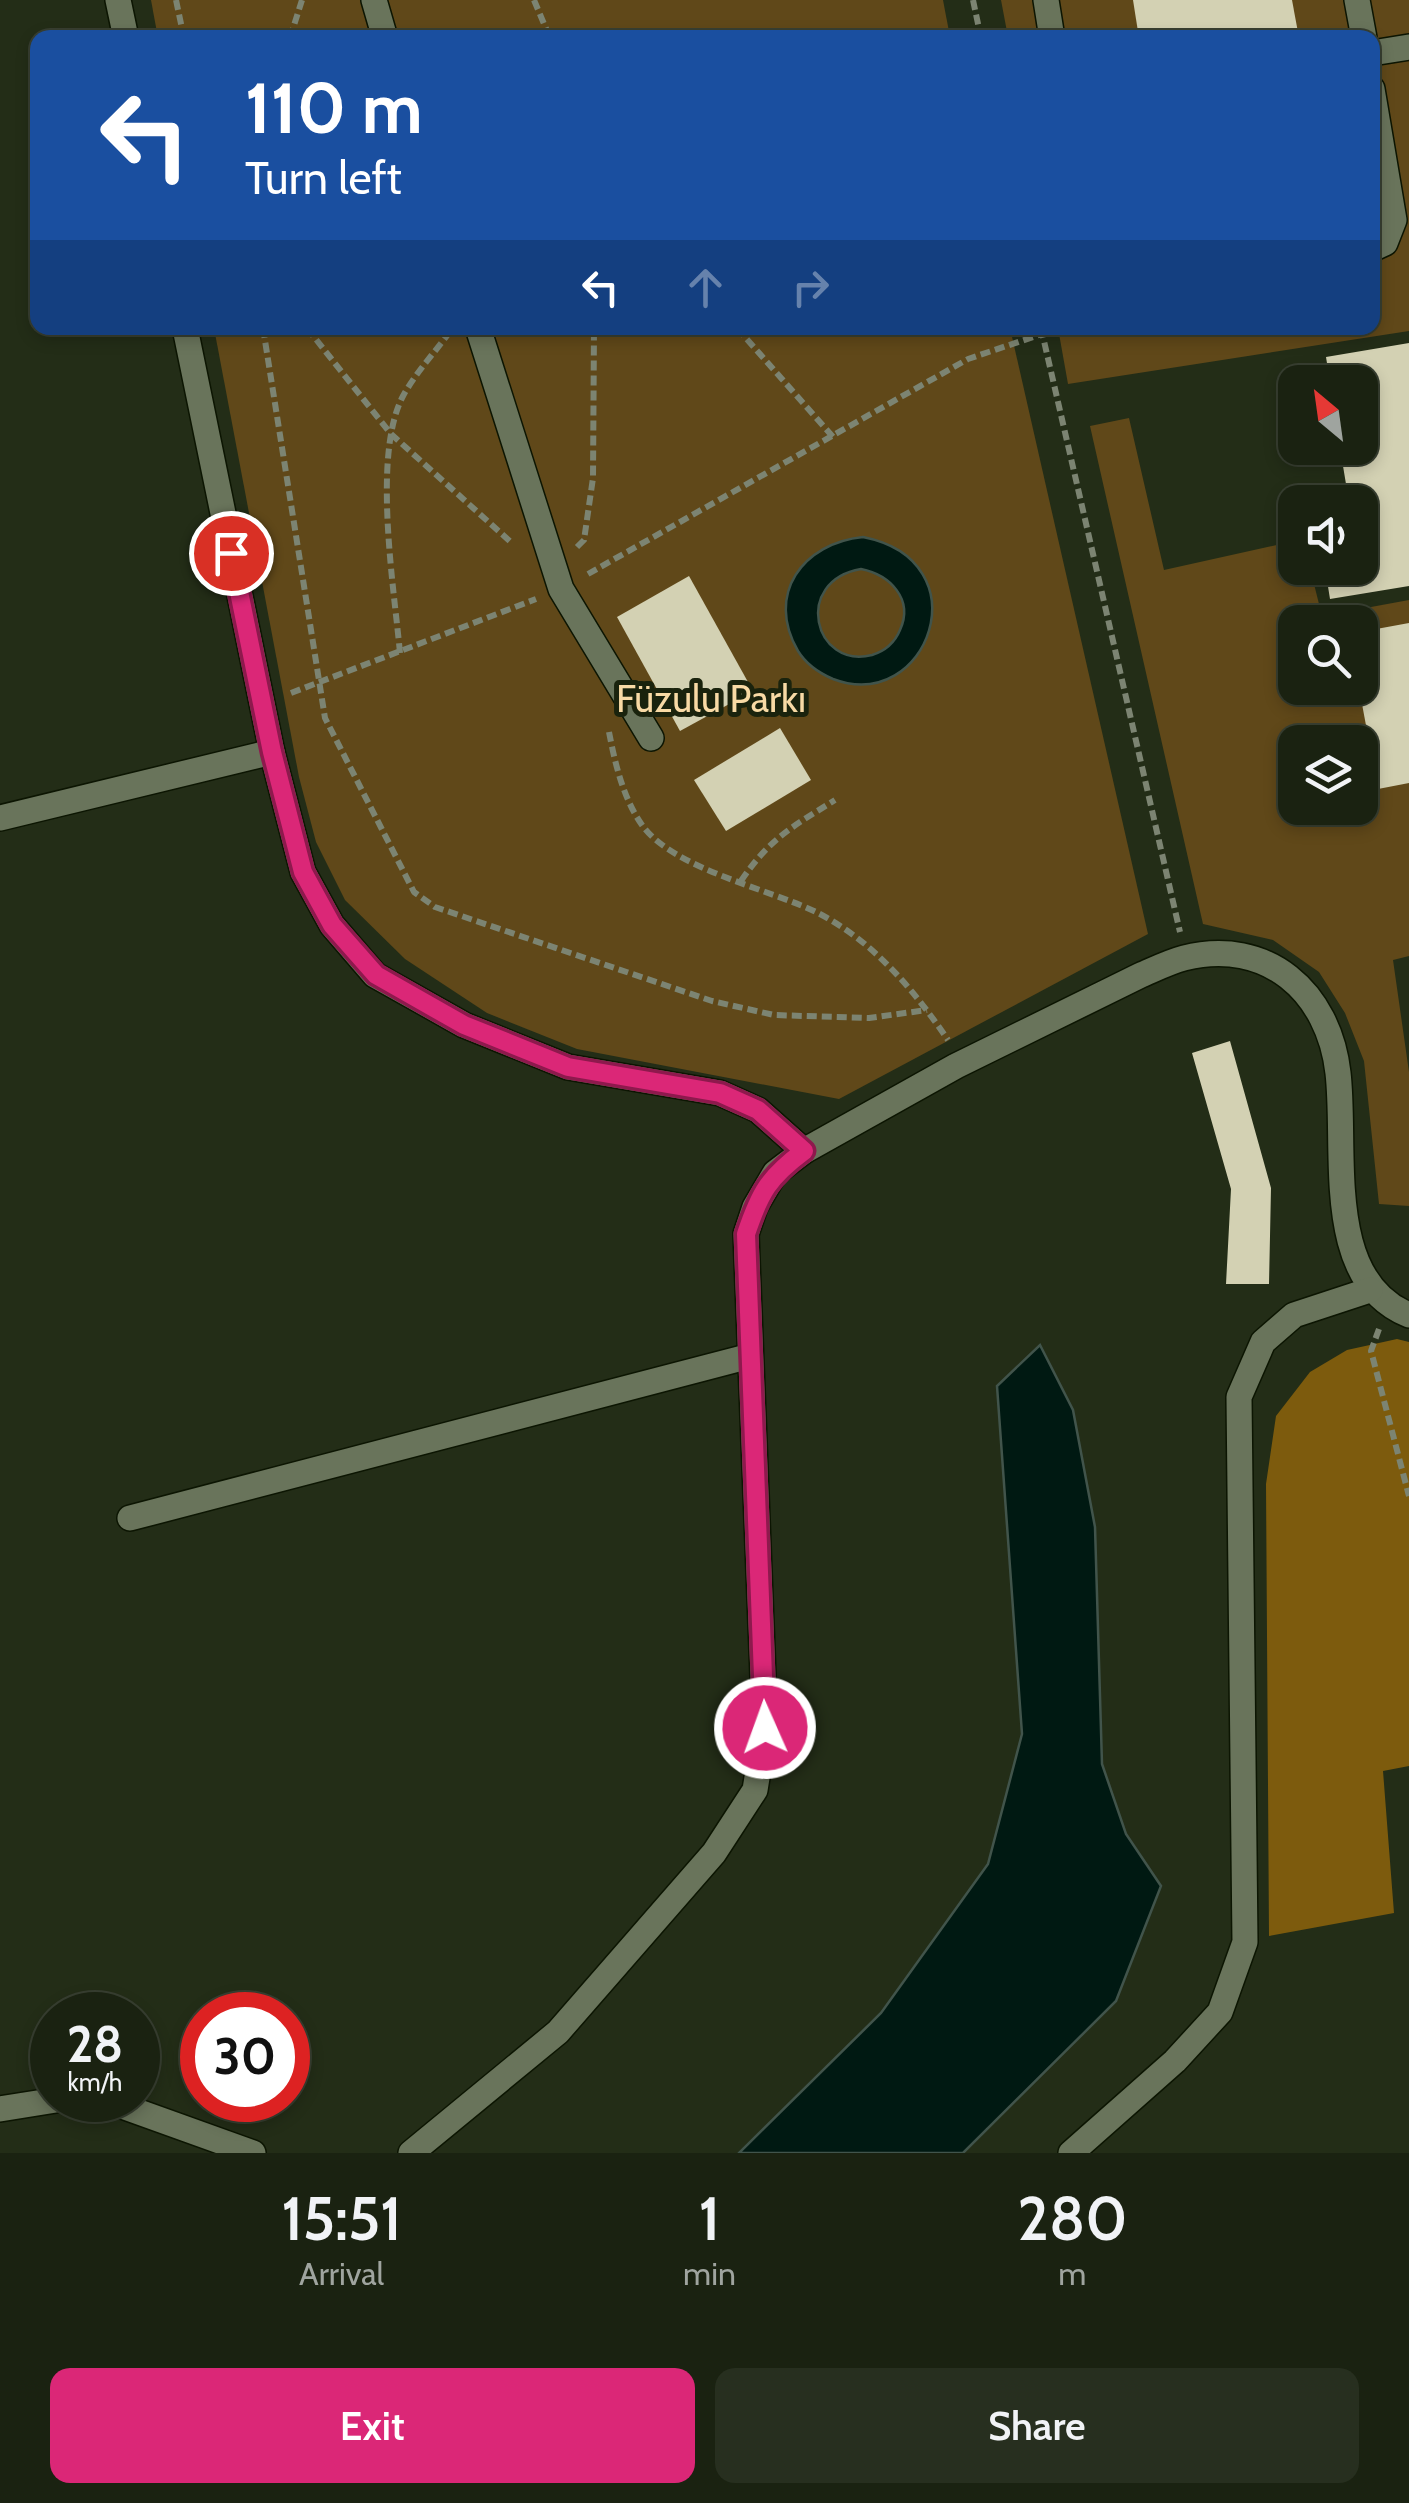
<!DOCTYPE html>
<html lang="en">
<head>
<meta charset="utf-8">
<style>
	:root { --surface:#1a2211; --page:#272f1f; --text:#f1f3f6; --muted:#9fa49f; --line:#383f31; --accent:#db2777 }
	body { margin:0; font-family:Cabin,sans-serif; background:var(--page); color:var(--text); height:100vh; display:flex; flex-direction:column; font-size:38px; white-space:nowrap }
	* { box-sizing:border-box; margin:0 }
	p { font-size:32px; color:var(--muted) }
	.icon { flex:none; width:55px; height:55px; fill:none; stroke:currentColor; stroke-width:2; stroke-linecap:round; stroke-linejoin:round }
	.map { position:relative; height:2153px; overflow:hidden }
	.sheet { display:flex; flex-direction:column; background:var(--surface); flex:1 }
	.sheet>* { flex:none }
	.hud { position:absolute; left:30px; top:30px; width:1350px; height:305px; border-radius:20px; box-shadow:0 5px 15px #0003,0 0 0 2px var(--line); background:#1a4fa0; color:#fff; overflow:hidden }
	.needle { width:65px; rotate:331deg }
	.buttons { position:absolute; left:1278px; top:365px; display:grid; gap:20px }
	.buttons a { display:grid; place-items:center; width:100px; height:100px; border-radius:20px; background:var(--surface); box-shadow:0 5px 15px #0003,0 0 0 2px var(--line); font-size:50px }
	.speed { position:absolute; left:30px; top:1992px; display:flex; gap:20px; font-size:50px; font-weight:700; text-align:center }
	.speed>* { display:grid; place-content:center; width:130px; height:130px; border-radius:50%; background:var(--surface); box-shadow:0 5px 15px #0003,0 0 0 2px var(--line); line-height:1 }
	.speed small { font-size:25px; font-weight:400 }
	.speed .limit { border:15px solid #d22; background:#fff; color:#111 }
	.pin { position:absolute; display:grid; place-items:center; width:85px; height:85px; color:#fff; margin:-42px; border:5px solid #fff; border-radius:50%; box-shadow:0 2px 10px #0007 }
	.me { position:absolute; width:110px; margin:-55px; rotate:358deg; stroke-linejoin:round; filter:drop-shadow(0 0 8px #0008) }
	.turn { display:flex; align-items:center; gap:35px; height:210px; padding:0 50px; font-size:45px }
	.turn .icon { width:130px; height:130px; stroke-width:2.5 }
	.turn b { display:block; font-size:70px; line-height:85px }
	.lanes { display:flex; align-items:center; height:95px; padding:0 50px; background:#0003; justify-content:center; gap:50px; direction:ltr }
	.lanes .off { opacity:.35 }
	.eta { display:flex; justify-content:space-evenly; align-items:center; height:170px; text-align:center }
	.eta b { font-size:60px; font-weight:600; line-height:70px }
	.action { display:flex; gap:20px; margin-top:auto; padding:20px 50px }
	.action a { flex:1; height:115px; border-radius:20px; background:var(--accent); color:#fff; font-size:40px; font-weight:600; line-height:115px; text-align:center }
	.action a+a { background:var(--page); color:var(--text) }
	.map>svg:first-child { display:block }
	.green { fill:#604819; fill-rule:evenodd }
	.forest { fill:#7d5b0d }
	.water { fill:#001912; stroke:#41544b; stroke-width:2.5; fill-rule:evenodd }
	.building { fill:#d3d1b3 }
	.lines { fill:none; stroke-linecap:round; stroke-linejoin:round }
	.minor-casing { stroke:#0c1502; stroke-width:28 }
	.path { stroke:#7c8472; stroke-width:6; stroke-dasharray:10 5; stroke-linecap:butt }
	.minor { stroke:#69745b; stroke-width:25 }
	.route-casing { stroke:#8e194d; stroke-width:25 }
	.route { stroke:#db2777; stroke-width:18 }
	.labels { text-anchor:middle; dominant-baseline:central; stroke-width:10; stroke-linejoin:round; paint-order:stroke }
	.park-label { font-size:38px; fill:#f8daa5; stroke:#1a230d }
</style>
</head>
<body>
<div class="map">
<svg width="1409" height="2153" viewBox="0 0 1409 2153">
	<rect width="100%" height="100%" fill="#232d17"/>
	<!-- green -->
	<g class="green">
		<path d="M151,0h792l7,37 -792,1z"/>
		<path d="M1001,0h408v331l-341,53 -10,-56h314v-290l-364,-1z"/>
		<path d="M214,328h796l138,606 -309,165 -262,-50 -90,-36 -82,-54 -60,-59 -29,-58 -17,-65z"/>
		<path d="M1129,418l35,152 131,-29v27h15l12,48 87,-16v356l-16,4 16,112v134l-30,-2 -15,-143 -19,-48 -26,-41 -46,-32 -70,-16 -113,-498zM1295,622h65v66h-65zM1295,742h65v66h-65z"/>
	</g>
	<!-- forest -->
	<path class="forest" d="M1397,1339l12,3v424l-26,5 11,142 -125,23 -3,-452 10,-68 34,-44 37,-22z"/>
	<!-- water -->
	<g class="water">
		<path d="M863,537c121,24 65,178 -30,142 -14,-6 -27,-15 -35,-28 -33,-57 5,-108 65,-114zM861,569c29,6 53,30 39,61 -5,12 -15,21 -28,25 -58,15 -80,-74 -11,-86z"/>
		<path d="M1040,1345l33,65 22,117 7,237 24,70 35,52 -45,115 -153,152h-224l142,-140 107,-149 34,-130 -25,-348z"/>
	</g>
	<!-- building -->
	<g class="building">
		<path d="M1133,0h159l7,38h-160z"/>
		<path d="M1409,343v243l-79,13 -5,-31h35v-66h-11l-9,-54h20v-66h-30l-4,-25z"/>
		<path d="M689,576l64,115 -73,40 -63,-114z"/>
		<path d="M1409,623v160l-31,6 -19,-101 1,-56z"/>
		<path d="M780,728l31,52 -85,51 -32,-51z"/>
		<path d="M1230,1041l41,147 -2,96h-43l5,-95 -39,-136z"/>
	</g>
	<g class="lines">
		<!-- minor casing -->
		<g class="minor-casing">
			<g id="minor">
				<path d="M118,0l8,38"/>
				<path d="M374,0l11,38"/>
				<path d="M1046,0l6,38"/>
				<path d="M1357,0l7,38"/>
				<path d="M1372,53l37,-6"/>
				<path d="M1372,89l22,131 -9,23 -13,6"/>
				<path d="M185,328l87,424 31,120 29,53 43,50 89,50 104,42 152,26 38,17 46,41"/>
				<path d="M478,328l83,261 90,149"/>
				<path d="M0,818l272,-66"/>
				<path d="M130,1518l620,-162"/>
				<path d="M64,2100l47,2 142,51"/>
				<path d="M0,2109l56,-9"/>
				<path d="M411,2153l147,-121 156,-179 41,-63 10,-62 -19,-494 9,-27 20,-34 29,-22 152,-85 185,-91c14,-6 28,-13 43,-17 83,-21 145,34 154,115 9,77 -16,207 71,242"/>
				<path d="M1071,2153l104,-92 45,-49 25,-70 -6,-545 24,-55 31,-27 76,-25"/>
			</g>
		</g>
		<!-- path -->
		<g class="path">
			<path d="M176,0l8,38"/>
			<path d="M534,0l16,38"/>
			<path d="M973,0l8,38"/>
			<path d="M290,38l12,-38"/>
			<path d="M263,328l62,390 89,174 21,15 277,94 62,14 95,3 58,-8"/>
			<path d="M307,328l84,106 122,110"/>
			<path d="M737,328l96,109"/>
			<path d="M1041,328l139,604"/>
			<path d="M577,547l7,-7 9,-62 1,-150"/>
			<path d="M588,574l380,-215 74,-25"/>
			<path d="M400,653c-6,-66 -28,-198 3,-257 12,-22 31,-43 46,-63"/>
			<path d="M291,693l245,-94"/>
			<path d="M609,732c6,31 14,66 33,93 31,44 128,64 176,88 55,28 96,77 130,127"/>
			<path d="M741,881c29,-43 51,-54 94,-81"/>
			<path d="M1379,1329l-8,22 38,145"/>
		</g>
		<!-- minor -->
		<use href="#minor" class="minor"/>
	</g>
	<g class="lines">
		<!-- route casing -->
		<g class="route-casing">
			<path id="route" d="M231,553l41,199 31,120 29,53 44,50 88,50 104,42 152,26 38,17 46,41c-35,26 -44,41 -58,83l19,494"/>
		</g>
		<!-- route -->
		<use href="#route" class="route"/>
	</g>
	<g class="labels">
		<!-- park labels -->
		<g class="park-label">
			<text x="711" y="698">Füzulu Parkı</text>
		</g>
	</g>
</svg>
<div class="buttons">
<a><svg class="needle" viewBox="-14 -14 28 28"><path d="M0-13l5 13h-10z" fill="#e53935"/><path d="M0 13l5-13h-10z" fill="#9fa49f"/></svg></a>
<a><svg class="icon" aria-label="sound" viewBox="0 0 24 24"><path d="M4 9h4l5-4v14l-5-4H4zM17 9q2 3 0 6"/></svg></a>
<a><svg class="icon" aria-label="search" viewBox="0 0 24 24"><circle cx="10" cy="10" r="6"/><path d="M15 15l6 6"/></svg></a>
<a><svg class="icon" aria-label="layers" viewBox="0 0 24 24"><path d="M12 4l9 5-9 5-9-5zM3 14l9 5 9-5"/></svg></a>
</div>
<div class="speed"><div>28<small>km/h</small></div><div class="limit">30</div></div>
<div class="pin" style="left:231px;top:553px;background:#d93025"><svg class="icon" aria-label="arrive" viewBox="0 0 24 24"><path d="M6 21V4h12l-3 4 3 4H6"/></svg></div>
<svg class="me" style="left:765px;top:1728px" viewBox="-20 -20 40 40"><circle r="17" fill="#db2777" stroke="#fff" stroke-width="3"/><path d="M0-11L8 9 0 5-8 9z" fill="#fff"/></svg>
<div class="hud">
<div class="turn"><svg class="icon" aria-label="left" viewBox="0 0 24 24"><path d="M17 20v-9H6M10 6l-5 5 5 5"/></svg><div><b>110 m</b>Turn left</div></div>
<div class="lanes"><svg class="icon" aria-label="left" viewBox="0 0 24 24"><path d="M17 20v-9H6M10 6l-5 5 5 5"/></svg><svg class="icon off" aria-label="ahead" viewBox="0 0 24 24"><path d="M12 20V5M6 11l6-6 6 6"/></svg><svg class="icon off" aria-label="right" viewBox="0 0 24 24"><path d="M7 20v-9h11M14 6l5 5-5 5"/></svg></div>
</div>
</div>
<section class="sheet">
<div class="eta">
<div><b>15:51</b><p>Arrival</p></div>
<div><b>1</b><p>min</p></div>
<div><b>280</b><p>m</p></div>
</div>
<div class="action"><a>Exit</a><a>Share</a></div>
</section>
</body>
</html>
